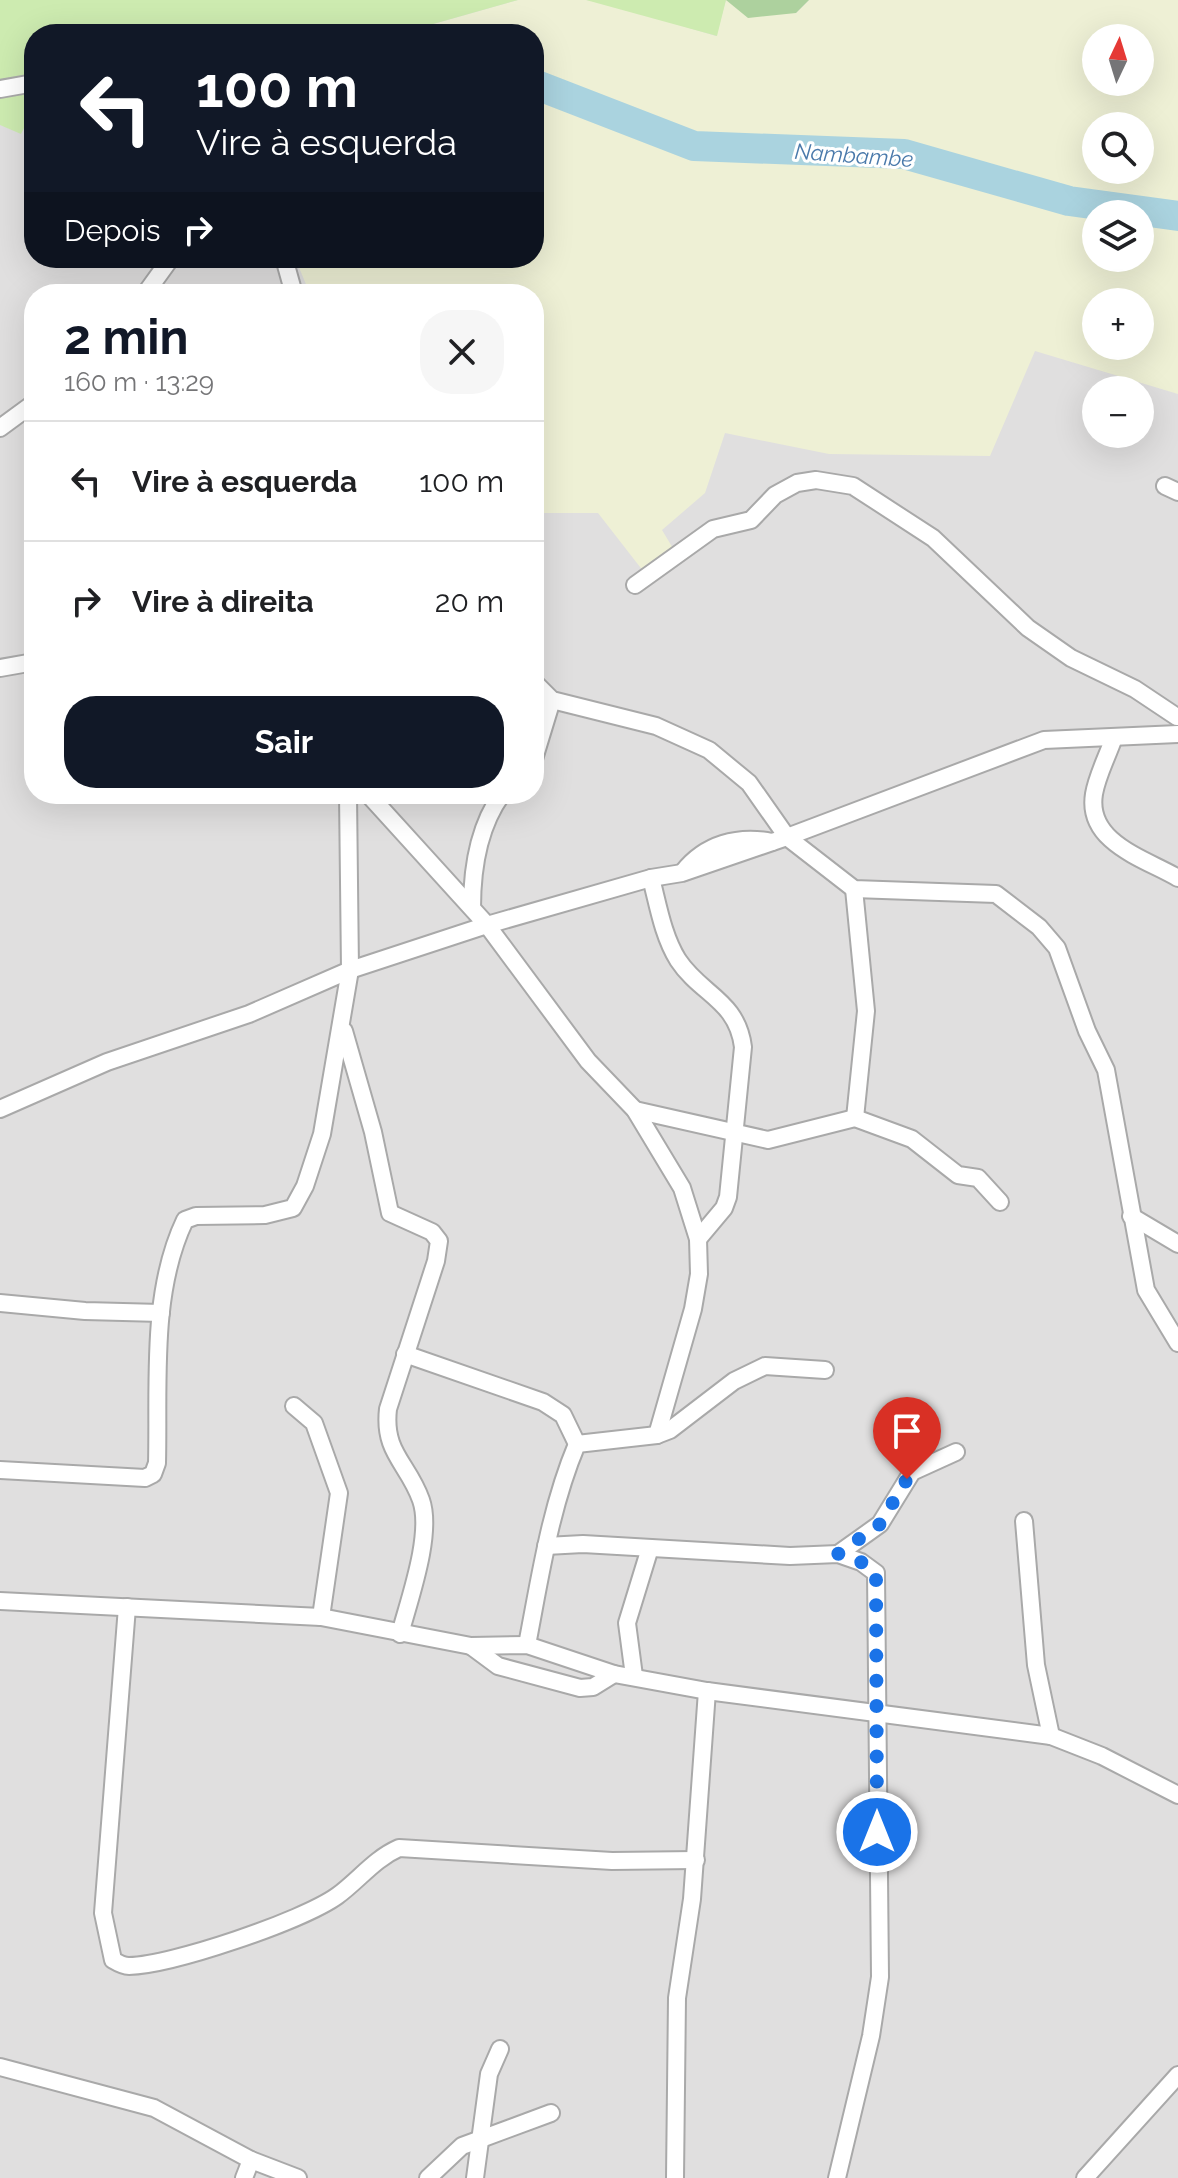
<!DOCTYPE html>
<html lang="pt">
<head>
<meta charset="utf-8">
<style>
	:root { --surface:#fff; --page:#f6f6f6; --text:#202124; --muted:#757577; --line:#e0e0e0; --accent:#111827 }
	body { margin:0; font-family:Raleway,sans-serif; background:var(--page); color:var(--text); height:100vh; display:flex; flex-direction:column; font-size:30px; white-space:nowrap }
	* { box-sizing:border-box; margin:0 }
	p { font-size:26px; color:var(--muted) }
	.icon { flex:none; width:44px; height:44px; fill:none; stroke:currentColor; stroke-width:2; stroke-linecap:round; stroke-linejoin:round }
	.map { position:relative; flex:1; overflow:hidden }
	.panel { position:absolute; left:24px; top:284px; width:520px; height:520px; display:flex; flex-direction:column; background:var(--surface); border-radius:32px; box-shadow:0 8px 32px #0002 }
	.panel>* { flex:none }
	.guide { position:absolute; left:24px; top:24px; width:520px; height:244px; border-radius:32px; box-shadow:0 8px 32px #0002; background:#111827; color:#fff; overflow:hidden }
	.needle { width:52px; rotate:4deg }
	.fabs { position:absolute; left:1082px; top:24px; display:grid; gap:16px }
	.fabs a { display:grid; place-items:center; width:72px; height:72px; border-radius:50%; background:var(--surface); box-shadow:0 8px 32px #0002; font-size:40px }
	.pin { position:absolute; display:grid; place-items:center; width:68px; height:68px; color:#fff; margin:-82px -34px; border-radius:50% 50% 50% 0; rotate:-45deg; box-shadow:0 0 8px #0007 }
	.pin .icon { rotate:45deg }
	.me { position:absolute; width:88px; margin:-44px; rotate:0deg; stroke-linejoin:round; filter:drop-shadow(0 0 6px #0008) }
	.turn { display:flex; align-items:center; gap:28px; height:168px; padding:0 40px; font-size:36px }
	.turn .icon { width:104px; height:104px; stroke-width:2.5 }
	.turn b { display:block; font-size:56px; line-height:68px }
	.then { display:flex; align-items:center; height:76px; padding:0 40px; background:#0003; gap:16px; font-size:30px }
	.round { display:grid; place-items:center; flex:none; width:84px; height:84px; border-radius:32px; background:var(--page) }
	.head { display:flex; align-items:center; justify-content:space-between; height:136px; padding:0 40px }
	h1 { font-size:48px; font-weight:700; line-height:60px; color:var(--accent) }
	.action { display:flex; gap:16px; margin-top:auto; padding:16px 40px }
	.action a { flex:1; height:92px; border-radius:32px; background:var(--accent); color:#fff; font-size:32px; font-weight:700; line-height:92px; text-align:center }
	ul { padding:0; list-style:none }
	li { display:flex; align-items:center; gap:24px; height:120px; padding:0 40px; border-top:2px solid var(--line) }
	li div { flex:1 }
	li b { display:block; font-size:30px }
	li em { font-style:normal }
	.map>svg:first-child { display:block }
	.residential { fill:#e0dfdf; fill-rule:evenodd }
	.farmland { fill:#eef0d5; fill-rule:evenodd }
	.grass { fill:#cdebb0 }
	.forest { fill:#add19e }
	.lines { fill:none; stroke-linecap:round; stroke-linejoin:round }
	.river { stroke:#aad3df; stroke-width:30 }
	.street-casing { stroke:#a9a9a9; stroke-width:20 }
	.street { stroke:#fff; stroke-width:16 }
	.route { stroke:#1a73e8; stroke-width:14; stroke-dasharray:0 25.2 }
	.labels { text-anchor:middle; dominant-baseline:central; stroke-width:6; stroke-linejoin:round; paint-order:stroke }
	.water-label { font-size:22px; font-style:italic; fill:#4a7aab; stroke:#fff }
</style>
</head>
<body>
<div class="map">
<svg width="1178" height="2178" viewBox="0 0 1178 2178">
	<rect width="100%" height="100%" fill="#f2efe9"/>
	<!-- residential -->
	<path class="residential" d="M0,0h1178v2178h-1178zM34,34h500v224h-500zM1096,38h44v44h-44zM1096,126h44v44h-44zM1096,214h44v44h-44zM34,294h500v500h-500zM1096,302h44v44h-44zM1096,390h44v44h-44z"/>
	<!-- farmland -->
	<g class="farmland">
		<path d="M518,0h68l23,4 107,32 10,-36 70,13 13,-13h369v394l-143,-43 -45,105 -161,-2 -104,-21 -20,60 -43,37 12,20 -27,26 -49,-63h-64v-219h-204l-22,-5 -13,-31h239v-224h-136zM1096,38h44v44h-44zM1096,126h44v44h-44zM1096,214h44v44h-44zM1096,302h44v44h-44z"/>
		<path d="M364,27l14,7h-106z"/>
	</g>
	<!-- grass -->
	<g class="grass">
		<path d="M0,0h518l-120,34h-20l-14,-7 -93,7h-237v74l-13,26 -21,-9z"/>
		<path d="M586,0h140l-9,36z"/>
	</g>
	<!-- forest -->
	<path class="forest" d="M726,0h83l-13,13 -48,5z"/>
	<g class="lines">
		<!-- river -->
		<path class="river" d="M534,84l160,62 210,8 165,47 109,15"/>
		<!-- street casing -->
		<g class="street-casing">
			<g id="street">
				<path d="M0,89l34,-6"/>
				<path d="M284,258l10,36"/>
				<path d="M145,294l26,-36"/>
				<path d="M0,428l34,-25"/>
				<path d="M1165,486l13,6"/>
				<path d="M635,585l78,-56 38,-9 24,-25 22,-12 19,-3 37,6 80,52 95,90 43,30 64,31 42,28"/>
				<path d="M0,668l34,-6"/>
				<path d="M534,682l18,18 104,26 53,24 40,33 38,54 67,52 142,5 43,33 18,21 30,83 19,39 40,220 32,53"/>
				<path d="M1113,740c-6,17 -16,36 -19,54 -8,49 52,65 84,84"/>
				<path d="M534,759l18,-59"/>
				<path d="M368,794l119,131 101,136 47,49 47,78 16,51 1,35 -6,35 -36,126"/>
				<path d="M683,872c22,-28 55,-37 89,-30"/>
				<path d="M651,878c7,27 12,58 27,82 23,35 59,40 65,87l-15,150 -4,11 -26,31"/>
				<path d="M854,889l12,122 -11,107"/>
				<path d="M472,908c0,-40 6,-81 30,-114"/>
				<path d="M344,1031l29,101 17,81 42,19 7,9 -3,20 -48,148c-5,44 20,54 33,91 12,34 -12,100 -21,134"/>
				<path d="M0,1109l107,-47 142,-48 101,-44 137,-45 164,-47 31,-5 105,-36 257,-97 134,-6"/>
				<path d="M635,1110l133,30 87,-22 57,21 46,36 20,3 22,24"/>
				<path d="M1131,1216l47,28"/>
				<path d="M0,1303l85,8 76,2"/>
				<path d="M405,1354l138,48 20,13 14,29"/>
				<path d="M294,1406l20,17 25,70 -18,124"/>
				<path d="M0,1470l145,8 8,-4 4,-11c2,-78 -7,-170 28,-243l11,-4 69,-1 28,-7 12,-22 17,-52 28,-164 -2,-176"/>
				<path d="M1024,1521l12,144 15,71"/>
				<path d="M546,1546l37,-2 207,12 48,-2 23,8 15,11 4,404 -9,59 -34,142"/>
				<path d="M838,1554l42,-30 32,-52 44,-20"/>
				<path d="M0,1601l321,16 150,29 56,-1 87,29 93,17 344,45 51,20 76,39"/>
				<path d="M127,1607l-24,306 10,47c5,3 10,6 16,6 43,-1 173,-45 208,-70 22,-16 37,-37 62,-48l213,13 84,-1"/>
				<path d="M527,1645c13,-67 23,-137 50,-201l80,-9 13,-5 64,-49 31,-15 60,4"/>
				<path d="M471,1646l27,20 82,22 13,-1 21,-13"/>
				<path d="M634,1676l-7,-53 23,-75"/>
				<path d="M0,2067l154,41 97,52 47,18"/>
				<path d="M244,2178l7,-18"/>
				<path d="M428,2178l34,-32 89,-33"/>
				<path d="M475,2178l14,-104 11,-25"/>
				<path d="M675,2178l2,-180 15,-99 15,-208"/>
				<path d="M1085,2178l93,-103"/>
			</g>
		</g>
		<!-- street -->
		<use href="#street" class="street"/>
	</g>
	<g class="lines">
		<!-- route -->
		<path class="route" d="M877,1832l-1,-259 -15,-11 -23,-8 42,-30 27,-45"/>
	</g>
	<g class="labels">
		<!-- water labels -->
		<g class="water-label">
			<text transform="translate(854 155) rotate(4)">Nambambe</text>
		</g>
	</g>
</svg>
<div class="fabs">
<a><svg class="needle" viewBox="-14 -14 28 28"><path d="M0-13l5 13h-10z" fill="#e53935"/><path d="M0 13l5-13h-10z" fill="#757577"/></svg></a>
<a><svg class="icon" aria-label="search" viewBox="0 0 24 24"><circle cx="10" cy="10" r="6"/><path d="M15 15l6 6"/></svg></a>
<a><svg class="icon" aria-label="layers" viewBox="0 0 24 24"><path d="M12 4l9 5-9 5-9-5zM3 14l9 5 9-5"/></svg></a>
<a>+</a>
<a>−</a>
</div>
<div class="pin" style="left:907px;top:1479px;background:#d93025"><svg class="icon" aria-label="arrive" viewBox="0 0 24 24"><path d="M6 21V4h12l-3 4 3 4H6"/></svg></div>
<svg class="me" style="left:877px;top:1832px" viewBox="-20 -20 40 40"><circle r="17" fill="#1a73e8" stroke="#fff" stroke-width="3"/><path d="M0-11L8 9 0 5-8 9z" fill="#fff"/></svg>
<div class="guide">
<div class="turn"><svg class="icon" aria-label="left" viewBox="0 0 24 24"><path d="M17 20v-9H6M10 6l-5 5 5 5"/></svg><div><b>100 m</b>Vire à esquerda</div></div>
<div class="then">Depois<svg class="icon" aria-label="right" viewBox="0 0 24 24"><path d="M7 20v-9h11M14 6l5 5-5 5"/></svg></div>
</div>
<section class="panel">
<div class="head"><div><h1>2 min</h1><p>160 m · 13:29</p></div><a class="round"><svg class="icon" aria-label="close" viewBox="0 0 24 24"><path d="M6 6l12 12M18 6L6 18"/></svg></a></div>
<ul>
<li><svg class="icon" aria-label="left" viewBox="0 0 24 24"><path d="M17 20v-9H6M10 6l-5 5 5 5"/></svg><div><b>Vire à esquerda</b></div><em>100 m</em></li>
<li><svg class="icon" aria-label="right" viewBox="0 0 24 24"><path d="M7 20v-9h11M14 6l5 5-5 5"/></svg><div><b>Vire à direita</b></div><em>20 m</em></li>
</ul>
<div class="action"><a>Sair</a></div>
</section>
</div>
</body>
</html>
